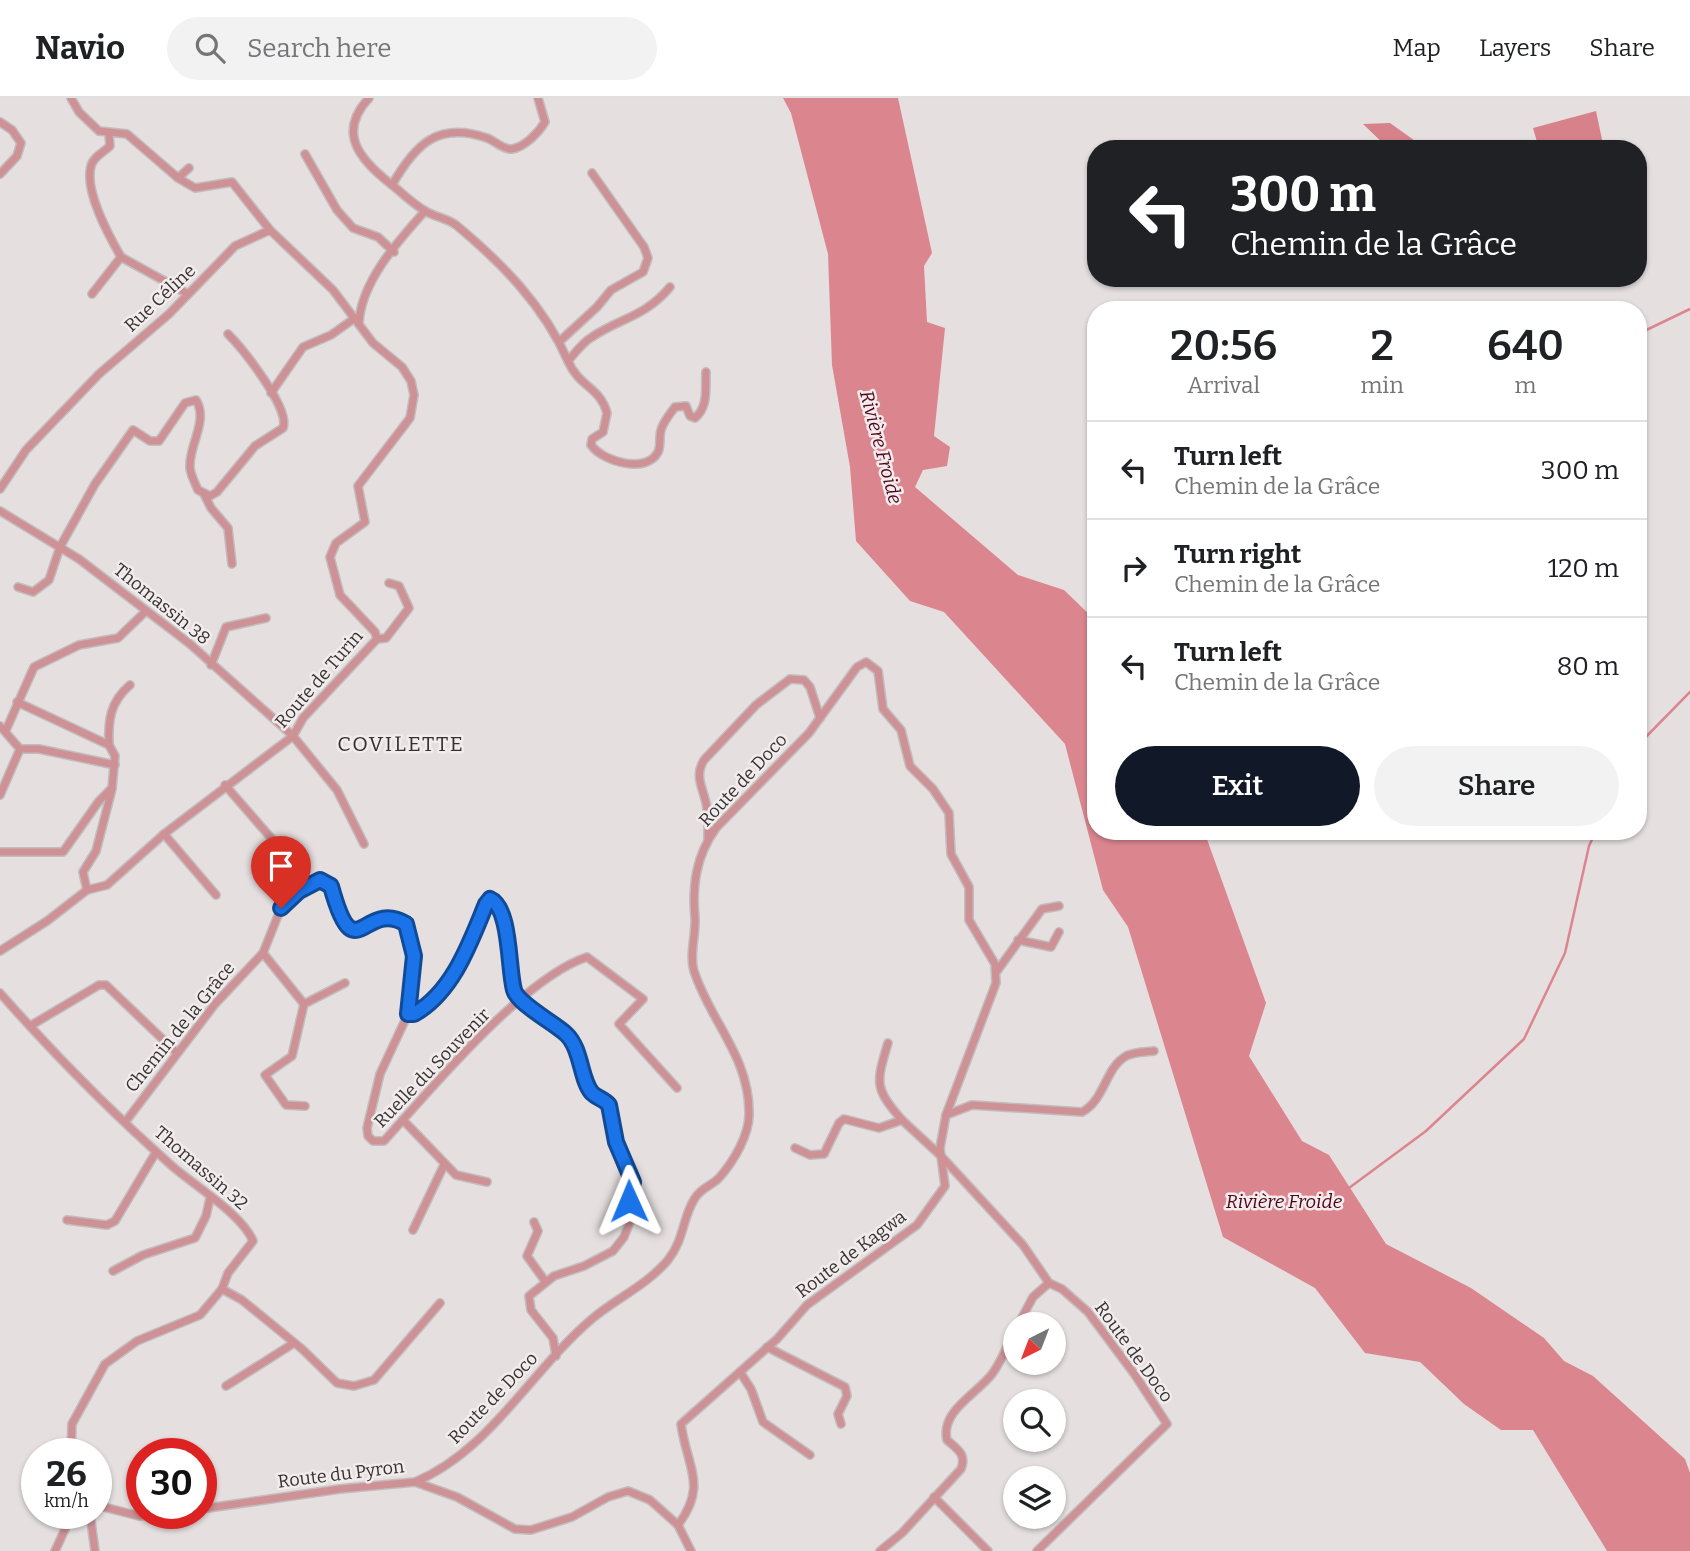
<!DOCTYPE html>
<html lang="en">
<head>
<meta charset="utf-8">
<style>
	:root { --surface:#fff; --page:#f2f2f2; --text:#202124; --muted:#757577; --line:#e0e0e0; --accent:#111827 }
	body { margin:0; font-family:Bitter,serif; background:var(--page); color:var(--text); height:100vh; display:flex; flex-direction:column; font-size:26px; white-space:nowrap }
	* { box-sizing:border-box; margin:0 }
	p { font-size:23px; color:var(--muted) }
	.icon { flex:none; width:38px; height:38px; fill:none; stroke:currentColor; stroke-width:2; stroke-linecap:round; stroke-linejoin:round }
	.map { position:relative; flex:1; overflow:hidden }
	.panel { position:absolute; left:1087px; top:203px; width:560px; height:539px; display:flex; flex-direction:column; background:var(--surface); border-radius:28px; box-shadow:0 2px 5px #0004 }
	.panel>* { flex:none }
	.hud { position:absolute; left:1087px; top:42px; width:560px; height:147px; border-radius:28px; box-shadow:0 2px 5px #0004; background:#202124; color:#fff; overflow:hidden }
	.needle { width:46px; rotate:222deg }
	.buttons { position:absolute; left:1003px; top:1214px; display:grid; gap:14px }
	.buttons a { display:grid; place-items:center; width:63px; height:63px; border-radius:50%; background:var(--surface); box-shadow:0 2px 5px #0004; font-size:35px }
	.speed { position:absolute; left:21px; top:1340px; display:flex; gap:14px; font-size:35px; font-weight:700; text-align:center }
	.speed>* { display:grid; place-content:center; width:91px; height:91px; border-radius:50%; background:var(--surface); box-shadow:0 2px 5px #0004; line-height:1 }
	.speed small { font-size:18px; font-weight:400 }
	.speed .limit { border:10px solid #d22; background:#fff; color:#111 }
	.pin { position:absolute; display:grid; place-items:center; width:60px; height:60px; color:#fff; margin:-72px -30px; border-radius:50% 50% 50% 0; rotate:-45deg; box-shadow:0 0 7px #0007 }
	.pin .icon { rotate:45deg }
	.me { position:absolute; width:77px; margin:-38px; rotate:359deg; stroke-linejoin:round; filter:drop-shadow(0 0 5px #0008) }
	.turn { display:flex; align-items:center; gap:24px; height:147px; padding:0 28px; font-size:32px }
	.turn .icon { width:91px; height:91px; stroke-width:2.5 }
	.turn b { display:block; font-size:49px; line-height:60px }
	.eta { display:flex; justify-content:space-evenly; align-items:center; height:119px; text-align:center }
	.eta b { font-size:42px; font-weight:600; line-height:49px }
	.action { display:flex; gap:14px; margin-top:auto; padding:14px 28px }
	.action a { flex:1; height:80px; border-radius:42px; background:var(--accent); color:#fff; font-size:28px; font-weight:600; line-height:80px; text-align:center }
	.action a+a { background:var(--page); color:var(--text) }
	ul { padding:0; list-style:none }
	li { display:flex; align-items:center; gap:21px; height:98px; padding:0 28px; border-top:2px solid var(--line) }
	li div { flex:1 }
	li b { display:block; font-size:26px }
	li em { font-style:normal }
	header { display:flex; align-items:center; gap:42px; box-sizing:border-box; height:98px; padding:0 35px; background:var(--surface); border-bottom:2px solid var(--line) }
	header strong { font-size:33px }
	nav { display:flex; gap:38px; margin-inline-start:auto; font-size:24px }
	.search { width:490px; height:63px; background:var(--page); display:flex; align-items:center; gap:18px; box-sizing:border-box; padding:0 24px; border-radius:38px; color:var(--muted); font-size:26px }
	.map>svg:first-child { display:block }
	.forest { fill:#d7828b }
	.water { fill:#db868e }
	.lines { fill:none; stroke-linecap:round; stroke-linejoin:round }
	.stream { stroke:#db868e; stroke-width:2.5 }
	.street-casing { stroke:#c2bcbc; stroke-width:10 }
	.street { stroke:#ce9196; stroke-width:7 }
	.route-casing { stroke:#114b97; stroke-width:18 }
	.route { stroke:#1a73e8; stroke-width:12 }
	.labels { text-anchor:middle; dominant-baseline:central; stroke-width:5; stroke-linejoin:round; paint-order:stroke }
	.street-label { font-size:18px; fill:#343232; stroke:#f2eced }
	.water-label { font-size:19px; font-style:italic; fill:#510318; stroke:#f2eced }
	.quarter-label { font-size:21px; letter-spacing:2px; fill:#343232; stroke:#f2eced }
</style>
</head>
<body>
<header>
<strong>Navio</strong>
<div class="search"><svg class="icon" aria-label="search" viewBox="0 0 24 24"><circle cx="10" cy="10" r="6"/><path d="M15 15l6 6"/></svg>Search here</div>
<nav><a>Map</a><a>Layers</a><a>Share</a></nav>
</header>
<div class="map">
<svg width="1690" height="1453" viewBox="0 0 1690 1453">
	<rect width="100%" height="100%" fill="#e5dfdf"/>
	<!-- forest -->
	<g class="forest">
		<path d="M1596,13l8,38h-65l-6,-21z"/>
		<path d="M1390,25l35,25 -36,1 -26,-25z"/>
	</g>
	<!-- water -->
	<path class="water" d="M783,0h115l34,155 -8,13 3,56 18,6 -11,108 16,11 -3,19 -24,4 -8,17 103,88 46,15 30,29 2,212h108l62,172 -17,53 53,85 27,14 57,89 85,44 73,50 20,23 29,15 92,83 5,14v78h-83l-74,-121h-32l-37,-26 -44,-42 -55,-9 -50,-65 -92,-51 -95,-310 -25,-37 -38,-146 -121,-132 -34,-11 -54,-60 -6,-74 -18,-102 -4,-111 -37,-141z"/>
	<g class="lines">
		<!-- stream -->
		<g class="stream">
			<path d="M1555,212l8,-5 9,5"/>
			<path d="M1638,236l52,-25"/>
			<path d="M1638,647l52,-53"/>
			<path d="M1349,1090l77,-57 98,-92 41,-86 24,-107 7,-15"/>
		</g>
		<!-- street casing -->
		<g class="street-casing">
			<g id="street">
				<path d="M71,0l8,14 20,19 28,3 51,44 11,-10"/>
				<path d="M369,0c-36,38 -3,67 28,91 9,8 19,17 30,23 9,5 21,7 29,13 46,38 88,81 112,136 7,-8 15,-19 24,-24 28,-19 53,-20 78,-50"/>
				<path d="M0,24l12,8 9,13 -4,13 -17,18"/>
				<path d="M305,56l32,56 16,18 25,9 16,15"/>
				<path d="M178,80l17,10 37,-6 38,48"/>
				<path d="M392,87c23,-40 45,-64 95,-47 8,3 17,12 25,11 13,-2 27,-17 33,-27l-7,-24"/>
				<path d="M121,159l67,37"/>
				<path d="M92,196l29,-37c-12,-21 -37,-66 -30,-91 2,-9 13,-14 19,-20l-1,-11"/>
				<path d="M359,225c2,-41 39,-82 66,-112"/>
				<path d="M560,243l37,-34 14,-17 32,-18 5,-14 -4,-11 -52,-74"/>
				<path d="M568,263c11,26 32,26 39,52l-4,19 -11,7 -1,6c12,17 56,29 67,7 3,-6 1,-15 3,-22 2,-8 9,-16 14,-23l11,-1 4,10 5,2c14,-12 10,-30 11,-46"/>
				<path d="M271,295l32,-46 28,-12 24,-17"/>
				<path d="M0,391l26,-39 73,-76 70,-60 66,-68 35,-16 63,60 40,53 29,24 9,14 3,14 -4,23 -52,68 7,36 -29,21 -6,14 10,38 35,37 2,7 -74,79 -10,18 -129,98 -57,51 -20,5 -40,31 -47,30"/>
				<path d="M205,398l6,12 17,20 4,36"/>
				<path d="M0,413l79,48 111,85 103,92 44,54 27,54"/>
				<path d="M18,489l15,5 16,-12 11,-33 35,-63 38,-54 17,11h9l26,-38 11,-3c13,21 -8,46 -6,68 1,8 5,15 8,22l12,6 7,-4 38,-46 28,-18c8,-19 -41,-80 -55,-94"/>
				<path d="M377,541l9,-1 23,-30 -10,-22 -10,-3"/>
				<path d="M211,567l15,-38 40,-9"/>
				<path d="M0,628l20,23 -20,46"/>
				<path d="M6,632l28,-63 45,-22 39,-7 28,-27"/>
				<path d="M109,647c-1,-25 1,-43 21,-60"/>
				<path d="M20,651h19l76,16"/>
				<path d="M225,687l54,62"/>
				<path d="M164,736l52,61"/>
				<path d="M708,740c0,-10 1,-19 -1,-29 -2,-19 -14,-31 -3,-49l52,-55 34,-26 14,1 6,7 10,31"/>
				<path d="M0,754h63l36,-51 13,-13 3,-32 -6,-11 -92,-43"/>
				<path d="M87,792l-4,-18 13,-21 16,-62"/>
				<path d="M1018,842l33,7 8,-15"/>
				<path d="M263,855l41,51"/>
				<path d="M997,873l45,-62 17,-3"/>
				<path d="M0,895c53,60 111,119 171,172 22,20 71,49 82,76l-25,32 -6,16 -22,26 -63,26 -32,23 -33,60 -1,30"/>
				<path d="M408,916l-28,60 -13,54 1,8 5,5h11c47,-52 139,-163 203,-184l56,42 -24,25 58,64"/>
				<path d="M30,928l69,-41h7l70,67"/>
				<path d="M888,945c-12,40 -14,45 14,77"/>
				<path d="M305,1008l-19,-1 -21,-30 27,-19 12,-52 41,-21"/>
				<path d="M403,1022l53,55 31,7"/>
				<path d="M126,1023l89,-117 48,-51 18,-45 18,-17 21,-11 7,1c11,12 6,42 23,49 18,7 28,-23 56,-6l8,31 -6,59c35,0 67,-83 78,-110l4,-5c21,10 18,70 24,91 4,14 39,32 52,44 16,15 14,45 26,59 5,5 12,6 17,12l7,37 17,40 -2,37 -7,18 -11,14 -29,15 -30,10 -25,20 2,14 22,28 3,18"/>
				<path d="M795,1050l15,7 14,-1 15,-31 5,-4 35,9 23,-8 39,36 82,89 26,38 13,6 26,23 47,63 32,49 -130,127"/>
				<path d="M67,1122l40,5 8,-4 41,-69"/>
				<path d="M534,1124l4,9 -11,25 18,25"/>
				<path d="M413,1132l31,-65"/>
				<path d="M113,1173l30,-16 52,-17 11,-22 4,-18"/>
				<path d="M222,1191l20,11 60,49 35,34 17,3 20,-6 66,-77"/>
				<path d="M1018,1227l15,-28 16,-14"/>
				<path d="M767,1249l78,40 2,9 -9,18 3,10"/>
				<path d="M740,1274l11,17 12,33 47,33"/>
				<path d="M226,1288l68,-43"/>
				<path d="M415,1384c76,-32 116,-112 178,-164 24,-20 54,-33 75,-58 17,-22 14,-42 27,-62 6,-10 16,-12 24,-20 15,-17 31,-44 30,-66 0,-56 -39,-91 -55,-141 -5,-15 2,-37 1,-53 -3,-33 1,-62 21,-90l93,-95 48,-66 9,-5 12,9 5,38 18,21 9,36 23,23 16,24 2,41 18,33v33l26,44 1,19 -50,132"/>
				<path d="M934,1399l54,54"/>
				<path d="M96,1407l43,11 33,-2"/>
				<path d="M201,1411l139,-20 75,-7 42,15 58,32 16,1 41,-13 36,-20 20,-6 22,9 28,25 13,26"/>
				<path d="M90,1416l5,37"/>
				<path d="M678,1427c30,-40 9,-57 3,-101l96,-85 30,-34 110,-80 28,-39 -5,-38 6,-33 26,-10 110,7c23,-12 23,-44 44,-56 8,-4 19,-4 28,-5"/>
				<path d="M55,1453l12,-26 10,-11"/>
				<path d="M880,1453l22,-18 59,-64c6,-15 -4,-20 -14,-29 -7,-29 31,-47 45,-66 10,-13 16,-30 23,-45"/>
			</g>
		</g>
		<!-- street -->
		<use href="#street" class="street"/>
	</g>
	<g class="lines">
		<!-- route casing -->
		<g class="route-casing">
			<path id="route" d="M281,810l18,-17 21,-11 11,6c24,88 32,12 75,38l8,32 -6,58h6c39,-22 56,-71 72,-110l4,-5c21,9 18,70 24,91 4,14 39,32 52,44 16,15 14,45 26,59 5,5 12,6 17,12l7,37 17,40 -4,19"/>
		</g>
		<!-- route -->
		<use href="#route" class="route"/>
	</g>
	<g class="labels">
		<!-- street labels -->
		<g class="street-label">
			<text transform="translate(160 200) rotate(-43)">Rue Céline</text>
			<text transform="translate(162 506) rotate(39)">Thomassin 38</text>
			<text transform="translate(319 581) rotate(-49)">Route de Turin</text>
			<text transform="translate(743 682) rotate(-47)">Route de Doco</text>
			<text transform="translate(180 929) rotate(-51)">Chemin de la Grâce</text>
			<text transform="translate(432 970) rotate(-46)">Ruelle du Souvenir</text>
			<text transform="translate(201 1070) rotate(41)">Thomassin 32</text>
			<text transform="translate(851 1156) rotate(-37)">Route de Kagwa</text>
			<text transform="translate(1134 1254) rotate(54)">Route de Doco</text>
			<text transform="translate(493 1300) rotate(-46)">Route de Doco</text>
			<text transform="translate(341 1376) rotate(-7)">Route du Pyron</text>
		</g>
		<!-- water labels -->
		<g class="water-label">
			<text transform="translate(881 349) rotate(75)">Rivière Froide</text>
			<text x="1284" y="1103">Rivière Froide</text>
		</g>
		<!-- quarter labels -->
		<g class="quarter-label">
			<text x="401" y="646">COVILETTE</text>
		</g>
	</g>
</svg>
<div class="buttons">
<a><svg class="needle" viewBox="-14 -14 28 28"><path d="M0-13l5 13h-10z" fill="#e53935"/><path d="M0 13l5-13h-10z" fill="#757577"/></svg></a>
<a><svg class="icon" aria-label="search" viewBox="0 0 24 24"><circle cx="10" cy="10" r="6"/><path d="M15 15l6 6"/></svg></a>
<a><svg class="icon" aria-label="layers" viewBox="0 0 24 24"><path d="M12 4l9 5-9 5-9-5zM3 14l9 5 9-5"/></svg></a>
</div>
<div class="speed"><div>26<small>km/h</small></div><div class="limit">30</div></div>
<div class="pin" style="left:281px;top:810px;background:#d93025"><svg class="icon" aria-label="arrive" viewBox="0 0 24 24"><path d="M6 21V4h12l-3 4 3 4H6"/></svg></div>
<svg class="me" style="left:629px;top:1103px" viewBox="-20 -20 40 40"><path d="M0-17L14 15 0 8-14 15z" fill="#1a73e8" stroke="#fff" stroke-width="4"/></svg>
<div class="hud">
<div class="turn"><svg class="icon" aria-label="left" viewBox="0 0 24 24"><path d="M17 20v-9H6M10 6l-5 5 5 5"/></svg><div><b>300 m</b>Chemin de la Grâce</div></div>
</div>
<section class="panel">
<div class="eta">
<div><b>20:56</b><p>Arrival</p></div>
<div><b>2</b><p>min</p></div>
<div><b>640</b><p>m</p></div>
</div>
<ul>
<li><svg class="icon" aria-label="left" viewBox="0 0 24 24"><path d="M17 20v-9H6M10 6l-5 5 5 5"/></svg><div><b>Turn left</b><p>Chemin de la Grâce</p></div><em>300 m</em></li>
<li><svg class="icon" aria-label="right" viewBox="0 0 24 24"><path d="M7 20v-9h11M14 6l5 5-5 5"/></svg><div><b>Turn right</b><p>Chemin de la Grâce</p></div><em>120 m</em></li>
<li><svg class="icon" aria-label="left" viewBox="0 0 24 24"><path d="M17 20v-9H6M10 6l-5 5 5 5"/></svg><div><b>Turn left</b><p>Chemin de la Grâce</p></div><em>80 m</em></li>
</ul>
<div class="action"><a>Exit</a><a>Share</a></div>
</section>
</div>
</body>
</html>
